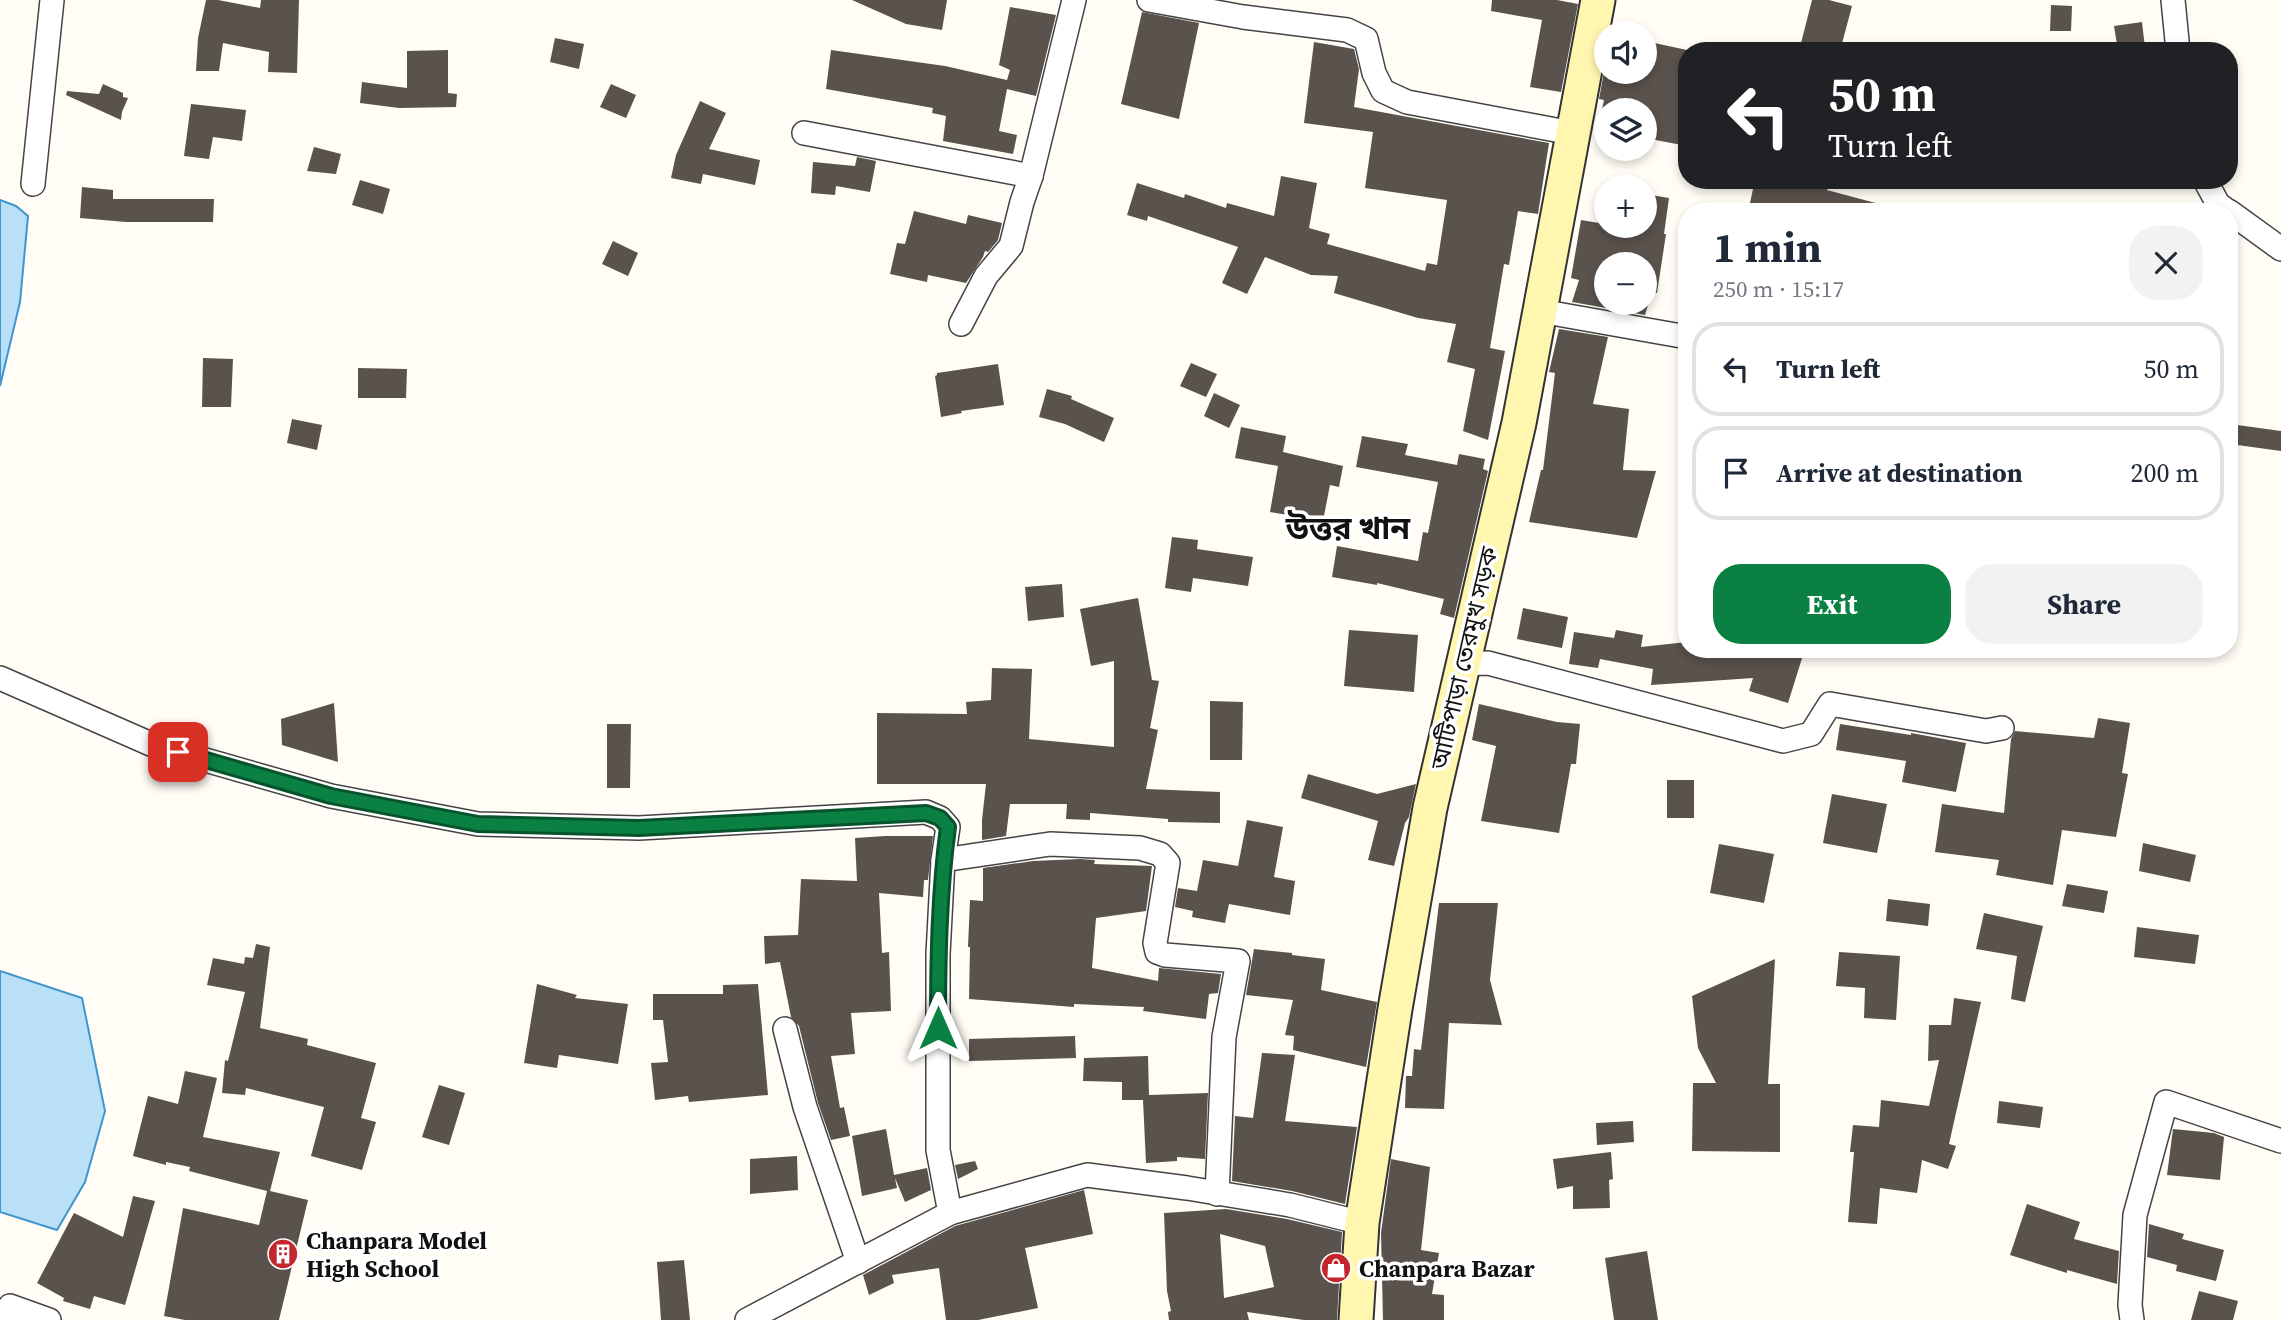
<!DOCTYPE html>
<html lang="en">
<head>
<meta charset="utf-8">
<style>
	:root { --surface:#fff; --page:#f2f2f3; --text:#1f2937; --muted:#747a83; --line:#e0e1e3; --accent:#0b8043 }
	body { margin:0; font-family:"Source Serif 4","Noto Sans Bengali",serif; background:var(--page); color:var(--text); height:100vh; display:flex; flex-direction:column; font-size:26px; white-space:nowrap }
	* { box-sizing:border-box; margin:0 }
	p { font-size:23px; color:var(--muted) }
	.icon { flex:none; width:38px; height:38px; fill:none; stroke:currentColor; stroke-width:2; stroke-linecap:round; stroke-linejoin:round }
	.map { position:relative; flex:1; overflow:hidden }
	.panel { position:absolute; left:1678px; top:203px; width:560px; height:455px; display:flex; flex-direction:column; background:var(--surface); border-radius:28px; box-shadow:0 4px 10px #0003 }
	.panel>* { flex:none }
	.hud { position:absolute; left:1678px; top:42px; width:560px; height:147px; border-radius:28px; box-shadow:0 4px 10px #0003; background:#202124; color:#fff; overflow:hidden }
	.tools { position:absolute; left:1594px; top:21px; display:grid; gap:14px }
	.tools a { display:grid; place-items:center; width:63px; height:63px; border-radius:50%; background:var(--surface); box-shadow:0 4px 10px #0003; font-size:35px }
	.pin { position:absolute; display:grid; place-items:center; width:60px; height:60px; color:#fff; margin:-30px; border-radius:14px; box-shadow:0 4px 10px #0006 }
	.me { position:absolute; width:77px; margin:-38px; rotate:0deg; stroke-linejoin:round; filter:drop-shadow(0 0 5px #0008) }
	.turn { display:flex; align-items:center; gap:24px; height:147px; padding:0 35px; font-size:32px }
	.turn .icon { width:91px; height:91px; stroke-width:2.5 }
	.turn b { display:block; font-size:49px; line-height:60px }
	.round { display:grid; place-items:center; flex:none; width:74px; height:74px; border-radius:28px; background:var(--page) }
	.overview { display:flex; align-items:center; justify-content:space-between; height:119px; padding:0 35px }
	h1 { font-size:42px; font-weight:700; line-height:52px }
	.primary-button { display:flex; gap:14px; margin-top:auto; padding:14px 35px }
	.primary-button a { flex:1; height:80px; border-radius:28px; background:var(--accent); color:#fff; font-size:28px; font-weight:700; line-height:80px; text-align:center }
	.primary-button a+a { background:var(--page); color:var(--text) }
	ul { padding:0; list-style:none }
	li { display:flex; align-items:center; gap:21px; height:94px; margin:0 14px 10px; padding:0 21px; border:4px solid var(--line); border-radius:28px }
	li div { flex:1 }
	li b { display:block; font-size:26px }
	li em { font-style:normal }
	.map>svg:first-child { display:block }
	.water { fill:#b9e0f7; stroke:#3f96cf; stroke-width:2 }
	.building { fill:#5a524d; fill-rule:evenodd }
	.lines { fill:none; stroke-linecap:round; stroke-linejoin:round }
	.minor-casing { stroke:#444; stroke-width:26 }
	.secondary-casing { stroke:#333; stroke-width:37 }
	.minor { stroke:#fff; stroke-width:23 }
	.secondary { stroke:#fff6b0; stroke-width:33 }
	.route-casing { stroke:#07532c; stroke-width:18 }
	.route { stroke:#0b8043; stroke-width:12 }
	.labels { text-anchor:middle; dominant-baseline:central; stroke-width:7; stroke-linejoin:round; paint-order:stroke }
	.street-label { font-size:24px; fill:#111; stroke:#fff }
	.poi-label { font-size:24px; font-weight:bold; fill:#111; stroke:#fff; text-anchor:start }
	.district-label { font-size:32px; font-weight:bold; fill:#111; stroke:#fff }
</style>
</head>
<body>
<div class="map">
<svg width="2281" height="1320" viewBox="0 0 2281 1320">
	<rect width="100%" height="100%" fill="#fffdf5"/>
	<!-- water -->
	<g class="water">
		<path d="M0,200l16,6 12,10 -8,86 -20,84z"/>
		<path d="M0,971l82,27 23,113 -20,71 -28,48 -57,-18z"/>
	</g>
	<!-- building -->
	<g class="building">
		<path d="M206,0h12l42,8 1,-8h38l-2,73 -29,-1 1,-20 -46,-9 -4,28h-23l2,-33z"/>
		<path d="M852,0h95l-5,30 -36,-6z"/>
		<path d="M1492,0h65l21,4 -17,88 -31,-5 12,-67 -51,-9z"/>
		<path d="M1812,0h17l23,6 -12,45h-41z"/>
		<path d="M2051,5l21,1 -1,25h-21z"/>
		<path d="M1010,7l46,8 -20,81 -29,-7 -8,42 18,4 -4,19 -70,-13 3,-25 -14,-3 1,-5 -107,-19 5,-39 114,16 62,14 3,-10 -11,-5z"/>
		<path d="M1142,12l57,11 -20,96 -58,-15z"/>
		<path d="M2142,22l3,26 -27,3 -4,-25z"/>
		<path d="M555,38l29,6 -5,25 -29,-7z"/>
		<path d="M1645,41l42,9v96l-42,-8v-28h-39v20l-8,-2 6,-28 -5,-1 5,-27h41z"/>
		<path d="M1314,42l40,7 5,20 -5,38 195,36 -11,71 -20,-3 -9,54 -5,-1 -14,84 15,3 -17,89 -25,-9 12,-62 -28,-7 9,-38 -38,-6 -84,-25 4,-17 -27,-1 -46,-18 -18,37 -25,-11 16,-36 -90,-31 -1,5 -20,-6 10,-32 47,15 1,-4 41,14 1,-5 47,13 7,-40 36,7 -8,45 21,6 -3,10 98,27 2,-8 10,2 10,-65 -82,-12 8,-56 -69,-9z"/>
		<path d="M448,50v43l9,1 -1,13 -57,1 -39,-5 2,-21 45,6v-37z"/>
		<path d="M103,84l20,9v4l5,1 -6,14 -1,8 -55,-25 1,-4 32,3z"/>
		<path d="M611,84l25,11 -10,23 -26,-11z"/>
		<path d="M700,101l26,12 -17,36 51,11 -5,25 -52,-11 -2,10 -30,-6 5,-23z"/>
		<path d="M191,104l55,6 -4,31 -29,-4 -4,22 -25,-3z"/>
		<path d="M314,147l27,7 -5,20 -29,-3z"/>
		<path d="M857,157l19,4 -6,31 -34,-6 -1,9 -24,-2 2,-31 42,4z"/>
		<path d="M360,180l30,9 -7,25 -31,-9z"/>
		<path d="M1755,180h75l-3,10 56,15 -1,7h-134z"/>
		<path d="M82,187l31,3v9h101l-1,23h-87l-46,-4z"/>
		<path d="M1645,194l24,4 -5,36h2l-9,59 -5,-1 -7,23 -73,-13 7,-22 -8,-2 10,-58 60,10v-4h4zM1606,264h39v39h-39z"/>
		<path d="M914,211l52,13 2,-9 34,8 -4,17 -10,12 -3,-1 -2,6 -17,26 -38,-8 -1,7 -37,-8 7,-31 8,1z"/>
		<path d="M613,241l25,12 -10,23 -26,-12z"/>
		<path d="M1559,329l49,8 -15,67 36,5 -6,61 33,1 -19,67 -108,-16 12,-52h2l12,-97 -6,-1z"/>
		<path d="M203,358l30,1 -2,48h-29z"/>
		<path d="M1191,363l26,11 -11,23 -26,-11z"/>
		<path d="M998,364l6,41 -43,6 1,2 -21,4 -6,-41 2,-1v-2z"/>
		<path d="M358,368l49,1 -1,29h-48z"/>
		<path d="M1047,389l25,7 -1,3 43,19 -10,24 -39,-18 -26,-7z"/>
		<path d="M1214,393l26,12 -11,23 -25,-12z"/>
		<path d="M292,419l30,6 -5,25 -30,-7z"/>
		<path d="M2230,424l51,7v20l-51,-7z"/>
		<path d="M1241,427l45,9 -3,16 60,14 -4,21 -9,-2 -7,36 -53,-9 8,-46 -43,-8z"/>
		<path d="M1362,436l46,8 -3,11 52,10 2,-11 26,5 -2,10 5,2 -34,147 -14,-4 4,-15 -67,-16v2l-45,-8 5,-31 81,15 5,-29 5,1 10,-51 -82,-15z"/>
		<path d="M1172,537l26,3 -1,9 56,8 -5,29 -55,-8 -2,14 -26,-4z"/>
		<path d="M1062,584l2,33 -36,4 -3,-34z"/>
		<path d="M1138,598l14,82 7,1 -9,47 8,2 -12,59 74,3v31l-52,-1v-3l-78,-6v7l-24,-1 1,-15h-57l-4,32 -24,4v-20l4,-36h-109v-71l90,1 -1,-12 25,-2 1,-32 40,1 -3,70 85,8v-86l-23,5 -11,-57z"/>
		<path d="M1523,608l45,9 -6,31 -45,-9z"/>
		<path d="M1349,630l69,5 -4,57 -70,-6z"/>
		<path d="M1616,630l27,5 -2,12 46,-5v7h95l21,6 -15,48 -39,-12 4,-13 -102,7 2,-16 -53,-10 -2,9 -29,-4 5,-32 40,6z"/>
		<path d="M1210,701l33,1 -1,58h-32z"/>
		<path d="M334,703l4,59 -56,-17 -1,-26z"/>
		<path d="M1479,704l78,18 23,2 -4,40h-5l-12,69 -78,-12 15,-75 -24,-6z"/>
		<path d="M2098,718l32,5 -8,50 6,1 -12,63 -54,-7 -9,55 -57,-10 3,-15 -64,-8 7,-48 62,9 7,-74 4,-8 79,7z"/>
		<path d="M607,724h24l-1,64h-23z"/>
		<path d="M1840,724l71,11v-2l55,10 -10,49 -54,-10 4,-21 -70,-11z"/>
		<path d="M1308,774l69,20 39,-10 -7,33 -4,6 -11,43 -26,-6 10,-39 -77,-23z"/>
		<rect x="1667" y="780" width="27" height="38"/>
		<path d="M1832,794l55,10 -10,49 -54,-10z"/>
		<path d="M1247,820l36,7 -9,50 21,4 -5,34 -61,-11 -4,19 -33,-6 1,-6 -18,-4 3,-19 19,3 6,-31 35,6z"/>
		<path d="M885,836h48l-5,44h-4l-1,17 -44,-4 3,60 7,-1 2,59 -40,2 4,41 -24,2 9,52 4,-1 6,29 -19,4 -13,-37 -19,-77 -8,-9 -11,-55 -15,2 -1,-28 34,-1 3,-56 56,2 -2,-43z"/>
		<path d="M2143,843l53,12 -6,27 -51,-11z"/>
		<path d="M1719,844l55,10 -10,49 -54,-10z"/>
		<path d="M1080,859l15,1 -1,4 58,2 -6,45 -50,7 -4,50 66,13 1,-13 62,6 -3,19 -9,1 -3,25 -63,-8 1,-4 -70,-3v3l-105,-8 1,-52h-2l2,-47 13,1v-33l50,-7z"/>
		<path d="M2067,884l41,7 -4,22 -42,-7z"/>
		<path d="M1888,899l42,5 -2,22 -42,-5z"/>
		<path d="M1439,903h59l-8,77 12,45 -53,-2 -5,86 -39,-1 1,-32h6l2,-27 7,1z"/>
		<path d="M1984,913l59,13 -18,76 -14,-3 6,-43 -41,-7z"/>
		<path d="M2137,927l62,8 -4,29 -61,-7z"/>
		<path d="M256,944l14,3 -10,81 48,11 -1,6 69,18 -15,55 15,4 -14,48 -51,-14 13,-49 -78,-19 -1,7 -23,-2 3,-33 3,1 17,-69 -38,-7 6,-27 31,6 1,-7 8,1z"/>
		<path d="M1254,949l38,4v2l33,4 -4,31 56,12 -11,65 -73,-17 1,-14 -9,-1 8,-35 -47,-5z"/>
		<path d="M1839,952l61,4 -4,64 -32,-2 1,-30 -29,-2z"/>
		<path d="M1775,959l-7,125h12v68l-88,-1 1,-68h23l-18,-35 -6,-52z"/>
		<path d="M537,984l40,11 -2,3 53,6 -10,60 -59,-9 -2,13 -33,-5z"/>
		<path d="M758,984l10,111 -79,7 -1,-6 -33,4 -4,-37 17,-1 -5,-42h-10v-26h70v-9z"/>
		<path d="M1954,998l27,4 -32,142 7,2 -8,23 -26,-9 -5,33 -37,-5 -3,36 -29,-2 6,-70h-4l3,-27 26,2 2,-27 48,6 10,-46 -11,1 1,-36h22z"/>
		<path d="M1075,1036l1,22 -107,3v-22z"/>
		<path d="M1262,1053l33,2 -10,66 72,6 -12,77 -53,-13 -60,-10 3,-65 18,2z"/>
		<path d="M1148,1056l1,39 59,-2 -3,66 -28,-2v4l-31,2 -3,-63h-21v-18l-39,-1 1,-23z"/>
		<path d="M185,1071l32,7 -14,59 77,15 -10,39 38,9 -29,120h-94l-21,-4 19,-108 76,17 8,-34 -78,-20 1,-4 -24,-5v3l-33,-9 15,-60 30,8z"/>
		<path d="M439,1085l26,8 -16,52 -27,-8z"/>
		<path d="M1999,1101l44,6 -3,21 -43,-5z"/>
		<path d="M1633,1121l1,21 -37,3 -1,-22z"/>
		<path d="M886,1129l8,46 33,-7 4,22 -26,12 -10,-24 2,10 -35,8 -10,-60z"/>
		<path d="M2173,1129l41,4 10,4 -4,43 -53,-5z"/>
		<path d="M1611,1152l2,27 -4,1 1,28 -37,1v-23l-16,3 -4,-30z"/>
		<path d="M797,1156l1,34 -48,4v-35z"/>
		<path d="M1391,1159l39,8 -9,83 18,3 -7,41 12,1v25h-61l-2,-87z"/>
		<path d="M975,1161l3,8 -20,10 -3,-14z"/>
		<path d="M1084,1190l9,44 -68,14 13,60 -60,12h-32l-7,-52 -47,7 2,8 -25,12 -6,-20 92,-49z"/>
		<path d="M133,1196l22,5 -30,104 -31,-9 -4,13 -27,-8 1,-3 -27,-15 37,-70 49,24z"/>
		<path d="M2027,1204l53,18 -6,17 45,12 -2,33 -50,-14v3l-57,-18z"/>
		<path d="M1226,1209l61,10 55,13 -5,88h-33l-57,-8 2,8h-80l-1,-8 3,-1 -4,-20 -3,-78zM1220,1234l45,12 9,41 -50,11z"/>
		<path d="M2149,1224l35,10 -2,5 42,11 -8,31 -40,-10 1,-6 -30,-8z"/>
		<path d="M1647,1251l11,69h-44l-9,-62z"/>
		<path d="M684,1260l6,60h-29l-4,-58z"/>
		<path d="M2199,1291l39,10 -5,19h-42z"/>
	</g>
	<g class="lines">
		<!-- minor casing -->
		<g class="minor-casing">
			<g id="minor">
				<path d="M1149,0l94,17 104,13 19,9 8,34 9,18 24,11 165,31"/>
				<path d="M2173,0l5,51"/>
				<path d="M804,133l227,43"/>
				<path d="M2205,180l13,24 11,8"/>
				<path d="M33,184l19,-184"/>
				<path d="M2230,212l51,37"/>
				<path d="M1540,311l147,26"/>
				<path d="M961,324l25,-48 25,-30 11,-44 9,-26 43,-176"/>
				<path d="M1463,664l25,-1 295,78 28,-7 19,-30 156,27 16,-3"/>
				<path d="M0,678l153,67 178,51 147,28 161,4 287,-16 14,6 8,9 -5,33 -5,94v196l12,63"/>
				<path d="M943,860l107,-16 90,4 20,6 8,9 -13,80 2,9 8,3 73,6 -14,76 -7,157"/>
				<path d="M785,1029l20,78 53,155"/>
				<path d="M1,1320l9,-14 39,14"/>
				<path d="M747,1320l203,-107 137,-38 100,13 103,17 72,18"/>
				<path d="M2132,1320l-2,-15 5,-90 31,-113 115,39"/>
			</g>
		</g>
		<!-- secondary casing -->
		<g class="secondary-casing">
			<path id="secondary" d="M1356,1320l6,-97 33,-214 35,-201 89,-385 79,-423"/>
		</g>
		<!-- minor -->
		<use href="#minor" class="minor"/>
		<!-- secondary -->
		<use href="#secondary" class="secondary"/>
	</g>
	<g class="lines">
		<!-- route casing -->
		<g class="route-casing">
			<path id="route" d="M178,752l153,44 147,28 161,4 287,-15 14,5 8,9c-9,67 -10,134 -10,201"/>
		</g>
		<!-- route -->
		<use href="#route" class="route"/>
	</g>
	<!-- icons -->
	<defs>
		<g id="building-disc" transform="scale(1.575)"><circle r="9.5" fill="#c4262e" stroke="#fff"/><path d="M-4-6H4V6H1V3H-1V6H-4ZM-2.5-4.3h1.7v1.8h-1.7ZM.8-4.3h1.7v1.8H.8ZM-2.5-1h1.7V.8h-1.7ZM.8-1h1.7V.8H.8Z" fill="#fff"/></g>
		<g id="shop-disc" transform="scale(1.575)"><circle r="9.5" fill="#c4262e" stroke="#fff"/><path d="M-5-2.5h2.3a2.7 3.5 0 0 1 5.4 0H5L5.5 6h-11ZM-1.5-2.5h3a1.5 2.3 0 0 0-3 0Z" fill="#fff"/></g>
	</defs>
	<g fill-rule="evenodd">
		<use href="#building-disc" x="283" y="1254"/>
		<use href="#shop-disc" x="1336" y="1268"/>
	</g>
	<g class="labels">
		<!-- street labels -->
		<g class="street-label">
			<text transform="translate(1464 658) rotate(-77)">আটিপাড়া তেরমুখ সড়ক</text>
		</g>
		<!-- poi labels -->
		<g class="poi-label">
			<text x="306" y="1240">Chanpara Model<tspan x="306" dy="28">High School</tspan></text>
			<text x="1359" y="1268">Chanpara Bazar</text>
		</g>
		<!-- district labels -->
		<g class="district-label">
			<text x="1348" y="528">উত্তর খান</text>
		</g>
	</g>
</svg>
<div class="tools">
<a><svg class="icon" aria-label="sound" viewBox="0 0 24 24"><path d="M4 9h4l5-4v14l-5-4H4zM17 9q2 3 0 6"/></svg></a>
<a><svg class="icon" aria-label="layers" viewBox="0 0 24 24"><path d="M12 4l9 5-9 5-9-5zM3 14l9 5 9-5"/></svg></a>
<a>+</a>
<a>−</a>
</div>
<div class="pin" style="left:178px;top:752px;background:#d93025"><svg class="icon" aria-label="arrive" viewBox="0 0 24 24"><path d="M6 21V4h12l-3 4 3 4H6"/></svg></div>
<svg class="me" style="left:938px;top:1028px" viewBox="-20 -20 40 40"><path d="M0-17L14 15 0 8-14 15z" fill="#0b8043" stroke="#fff" stroke-width="4"/></svg>
<div class="hud">
<div class="turn"><svg class="icon" aria-label="left" viewBox="0 0 24 24"><path d="M17 20v-9H6M10 6l-5 5 5 5"/></svg><div><b>50 m</b>Turn left</div></div>
</div>
<section class="panel">
<div class="overview"><div><h1>1 min</h1><p>250 m · 15:17</p></div><a class="round"><svg class="icon" aria-label="close" viewBox="0 0 24 24"><path d="M6 6l12 12M18 6L6 18"/></svg></a></div>
<ul>
<li><svg class="icon" aria-label="left" viewBox="0 0 24 24"><path d="M17 20v-9H6M10 6l-5 5 5 5"/></svg><div><b>Turn left</b></div><em>50 m</em></li>
<li><svg class="icon" aria-label="arrive" viewBox="0 0 24 24"><path d="M6 21V4h12l-3 4 3 4H6"/></svg><div><b>Arrive at destination</b></div><em>200 m</em></li>
</ul>
<div class="primary-button"><a>Exit</a><a>Share</a></div>
</section>
</div>
</body>
</html>
